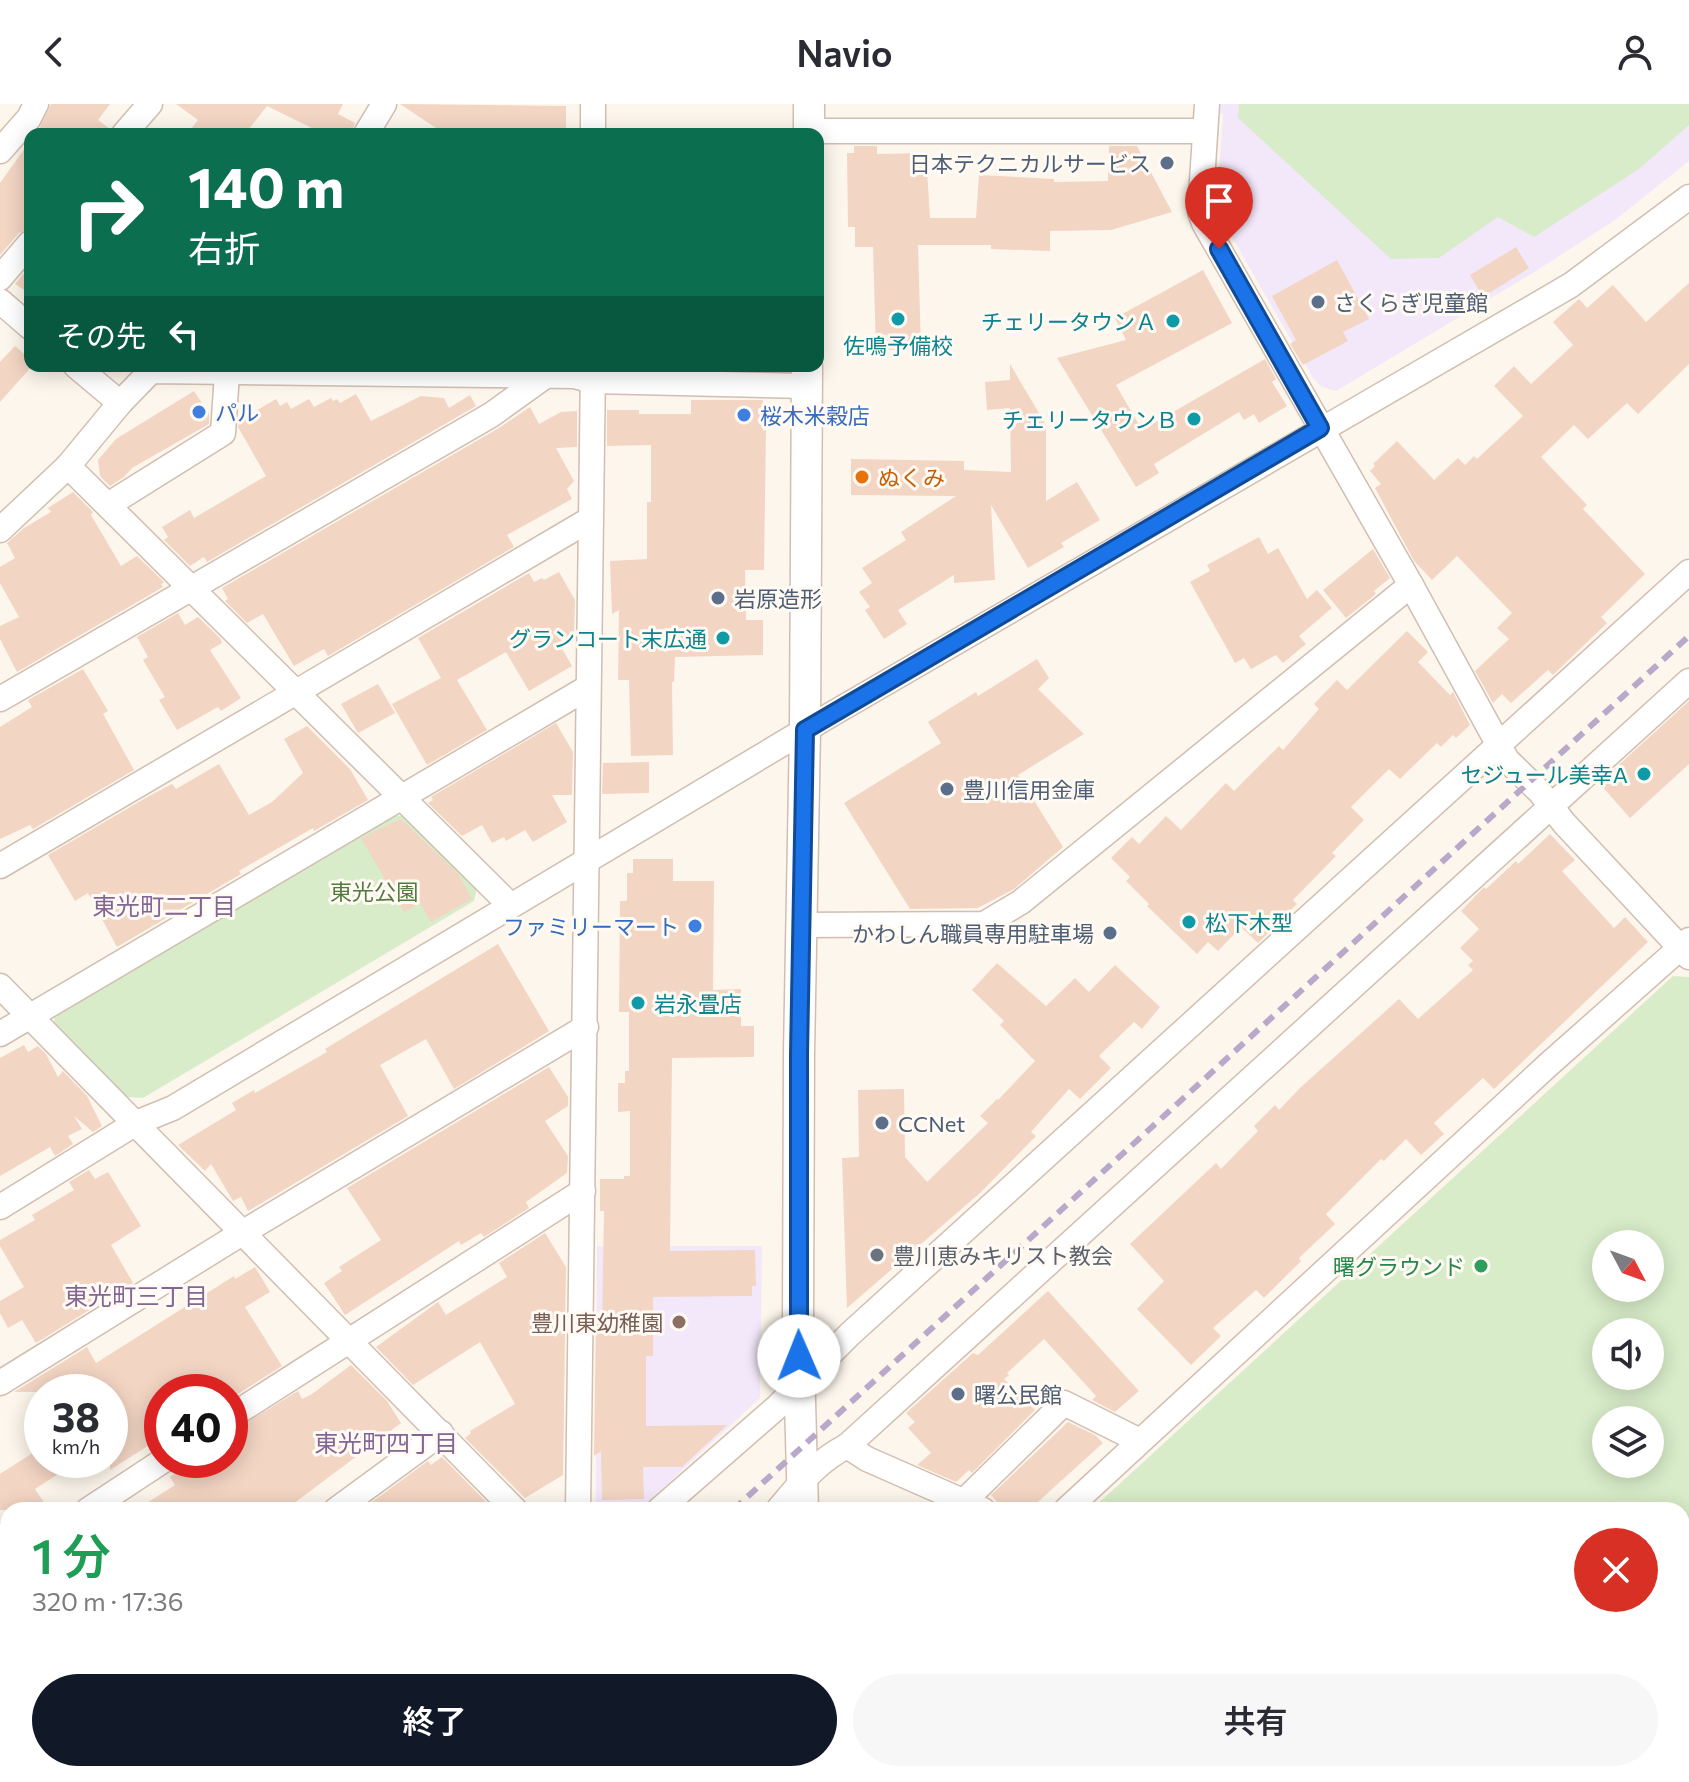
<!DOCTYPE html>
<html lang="ja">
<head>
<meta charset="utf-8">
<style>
	:root { --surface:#fff; --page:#f7f7f7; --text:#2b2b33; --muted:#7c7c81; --accent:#111827 }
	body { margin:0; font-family:Commissioner,"Noto Sans JP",sans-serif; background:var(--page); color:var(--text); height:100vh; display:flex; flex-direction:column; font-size:30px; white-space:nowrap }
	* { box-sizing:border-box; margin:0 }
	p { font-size:26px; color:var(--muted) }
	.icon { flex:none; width:44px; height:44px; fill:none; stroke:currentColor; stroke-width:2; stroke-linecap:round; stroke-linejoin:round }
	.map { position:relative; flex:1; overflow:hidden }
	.panel { position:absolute; left:0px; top:1398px; width:1690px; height:280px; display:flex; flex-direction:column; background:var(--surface); border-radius:24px 24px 0 0; box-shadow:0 4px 20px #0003 }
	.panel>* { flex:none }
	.guide { position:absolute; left:24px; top:24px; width:800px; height:244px; border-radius:16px; box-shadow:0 4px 20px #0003; background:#0b6e4f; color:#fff; overflow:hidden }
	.needle { width:52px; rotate:131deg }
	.buttons { position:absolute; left:1592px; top:1126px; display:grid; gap:16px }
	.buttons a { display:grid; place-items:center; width:72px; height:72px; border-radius:50%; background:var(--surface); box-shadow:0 4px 20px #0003; font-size:40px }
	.speed { position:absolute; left:24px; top:1270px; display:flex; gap:16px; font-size:40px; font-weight:700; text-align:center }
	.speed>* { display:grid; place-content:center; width:104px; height:104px; border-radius:50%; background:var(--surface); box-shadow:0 4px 20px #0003; line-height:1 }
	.speed small { font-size:20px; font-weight:400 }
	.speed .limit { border:12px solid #d22; background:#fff; color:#111 }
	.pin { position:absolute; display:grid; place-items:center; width:68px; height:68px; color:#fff; margin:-82px -34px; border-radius:50% 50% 50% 0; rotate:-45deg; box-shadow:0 0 8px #0007 }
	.pin .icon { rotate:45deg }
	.me { position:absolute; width:88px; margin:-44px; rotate:359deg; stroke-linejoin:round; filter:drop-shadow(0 0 6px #0008) }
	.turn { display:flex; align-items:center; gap:28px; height:168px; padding:0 32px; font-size:36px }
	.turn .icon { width:104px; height:104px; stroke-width:2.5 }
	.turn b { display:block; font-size:56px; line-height:68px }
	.then { display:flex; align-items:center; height:76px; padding:0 32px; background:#0003; gap:16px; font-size:30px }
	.round { display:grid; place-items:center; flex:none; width:84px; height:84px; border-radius:42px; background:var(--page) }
	.head { display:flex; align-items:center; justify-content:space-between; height:136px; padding:0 32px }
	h1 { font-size:48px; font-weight:600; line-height:60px; color:#1e9e55 }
	.action { display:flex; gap:16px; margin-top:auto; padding:16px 32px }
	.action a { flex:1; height:92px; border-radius:48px; background:var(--accent); color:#fff; font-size:32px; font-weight:600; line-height:92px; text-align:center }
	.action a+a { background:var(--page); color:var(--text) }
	header { display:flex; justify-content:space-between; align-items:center; height:104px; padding:0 32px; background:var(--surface); font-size:36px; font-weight:600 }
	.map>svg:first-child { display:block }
	.education { fill:#f3e8fa }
	.green { fill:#d8ecc9; fill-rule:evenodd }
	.building { fill:#f3d5c3 }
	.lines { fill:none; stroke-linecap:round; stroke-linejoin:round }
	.minor-casing { stroke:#d1beb0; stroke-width:27 }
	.tertiary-casing { stroke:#d1beb0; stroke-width:33 }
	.minor { stroke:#fff; stroke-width:24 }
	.tertiary { stroke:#fff; stroke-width:30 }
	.rail { stroke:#b9a8c9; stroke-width:6; stroke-dasharray:12 8; stroke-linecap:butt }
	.route-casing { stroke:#114b97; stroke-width:20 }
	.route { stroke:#1a73e8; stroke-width:14 }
	.service-dot { fill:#5c6f8a; stroke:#fffaf3; stroke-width:3 }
	.culture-dot { fill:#0f9aa8; stroke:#fffaf3; stroke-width:3 }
	.shop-dot { fill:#3f7fe0; stroke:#fffaf3; stroke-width:3 }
	.food-dot { fill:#e8710a; stroke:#fffaf3; stroke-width:3 }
	.worship-dot { fill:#6b7280; stroke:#fffaf3; stroke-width:3 }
	.leisure-dot { fill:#2e9e5b; stroke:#fffaf3; stroke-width:3 }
	.education-dot { fill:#8d6e63; stroke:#fffaf3; stroke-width:3 }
	.labels { text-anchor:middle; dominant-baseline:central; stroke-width:6; stroke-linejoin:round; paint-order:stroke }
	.service-label { font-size:22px; fill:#4e5e75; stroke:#fffaf3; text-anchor:start }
	.culture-label { font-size:22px; fill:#0d838f; stroke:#fffaf3; text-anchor:end }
	.shop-label { font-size:22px; fill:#366cbe; stroke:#fffaf3; text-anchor:start }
	.food-label { font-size:22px; fill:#c56008; stroke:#fffaf3; text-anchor:start }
	.park-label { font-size:22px; fill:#537a41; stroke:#fffaf3 }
	.worship-label { font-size:22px; fill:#5b616d; stroke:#fffaf3; text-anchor:start }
	.leisure-label { font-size:22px; fill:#27864d; stroke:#fffaf3; text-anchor:end }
	.education-label { font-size:22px; fill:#785e54; stroke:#fffaf3; text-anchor:end }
	.neighbourhood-label { font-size:24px; fill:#846695; stroke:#fffaf3 }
</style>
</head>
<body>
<header><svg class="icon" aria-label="back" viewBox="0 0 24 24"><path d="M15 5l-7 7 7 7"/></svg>Navio<svg class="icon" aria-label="person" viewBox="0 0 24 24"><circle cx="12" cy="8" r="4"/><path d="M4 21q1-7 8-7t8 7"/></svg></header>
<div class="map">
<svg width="1689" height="1678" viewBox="0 0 1689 1678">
	<rect width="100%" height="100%" fill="#fdf6ec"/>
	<!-- education -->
	<g class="education">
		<path d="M1217,0h472v57l-74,59 -79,51 -200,120 -14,-4 -9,-9 -92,-160 -3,-27 5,-77 -6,-1z"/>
		<path d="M597,1142h165l-2,152 -121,112h-43z"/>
	</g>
	<!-- green -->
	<g class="green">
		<path d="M1239,0h450v21l-50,44 -105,68 -36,-20 -59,41 -48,1 -153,-141z"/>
		<path d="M384,711l18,1 75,72 -3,13 -331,197 -16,-1 -73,-73 1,-13z"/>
		<path d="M1673,872l16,1v596l-7,7v-70h-591zM1606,1140h44v44h-44zM1606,1228h44v44h-44zM1606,1316h44v44h-44z"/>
		<rect x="1246" y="1670" width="180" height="8"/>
	</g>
	<!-- building -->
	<g class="building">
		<path d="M51,0h59l-12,16 12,9 -1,5h-63l-7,-5z"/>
		<path d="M176,0h167l-5,10 17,9 -4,11h-27l-57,-28 -22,28h-58l11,-14z"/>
		<path d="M400,0l166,2v28h-121z"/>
		<path d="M30,37v87l-11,5 -19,22v-72z"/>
		<path d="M854,42h23v8l49,-1 4,65h46l3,-43 75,4v3l54,-1 1,-35h28l35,66 -61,18 -61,1v20l-59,-2v-4h-73l3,104 -45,1 -3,-103h-18v-20h-7l-1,-74h7z"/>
		<path d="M1516,143l13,21 -46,29 -13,-22z"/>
		<path d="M1337,156l32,59 -26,13 5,9 -45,24 -13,-21 6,-4 -24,-44z"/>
		<path d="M30,162v28l-15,-10z"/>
		<path d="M1203,166l29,53 -116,62 26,45 123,-71 11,20 -4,3 15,24 -28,17 -5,-9 -10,6 -5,-8 -85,52 5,9 -23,14 -79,-129 69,-18 -11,-22z"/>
		<path d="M1689,179v81l-51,50 -11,-11 -39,36 -14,-14 -33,32 46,48 -4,4 62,65 -44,43 6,6 -54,52 -5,-5 -37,33 -9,-9 -9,9 -18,-32 34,-32 -12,-11 15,-15 -55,-57 -25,24 -18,-19 -39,-73 6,-4 -11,-13 5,-5 -2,-2 24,-23 37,39 24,-22 7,7 9,-9 3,3 46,-43 -29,-30 20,-20 17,18 42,-39 -20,-23 26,-23 8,9 26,-23 33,37z"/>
		<path d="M15,242l15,13 2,7 -32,36v-40z"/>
		<path d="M1010,260l36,61v76l31,-19 23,38 -39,23 3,4 -36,21 -37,-63 4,75 -41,3v-8l-56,35 9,14 -23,15 -19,-29 5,-3 -11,-15 13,-9 -10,-15 44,-28 -5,-8 55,-36 -105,-1v-36l113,2v9l47,2 -1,-64 -23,2 -2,-28 25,-2z"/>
		<path d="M194,287l15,23v10l-77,44 -8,9 -14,9 -10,-10 -2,-16 18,-21z"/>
		<path d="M356,290l15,27 50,-25 23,2 5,10 21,-13 6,11 -269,156 -3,-5 -14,9 -26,-26 4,-3 -6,-10 28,-17 4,8 72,-42 -28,-49 1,-6 37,-22 4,7 7,-4 4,7 18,-10 5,8 17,-9 2,3 4,-2 3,4z"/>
		<path d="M691,296h72v31l3,-1 -2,140h-19l1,50h17v35l-88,2 -1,25h-2l1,73 -42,1 -2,-76h-11l1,-70 -7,4 -2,-53 37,-2v-57h4v-57l-44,1v-36h32v4h52z"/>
		<path d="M530,303l9,17 22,-12 16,-1v36l-21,1 18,33 -7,8 5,10 -65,36 7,12 -186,109 -4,-7 -30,17 -31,-52 -16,9 -22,-22 3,-2 -6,-11 277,-160z"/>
		<path d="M73,388l20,20 -2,3 30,51 16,-10 27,26 -3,2 2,3 -146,85 -17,-33v-13l19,-9 -19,-34v-16l15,-9 -8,-15 17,-15 27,-16 -3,-4z"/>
		<path d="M1259,433l9,17 10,-6 29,51 10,-9 15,18 -33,28 7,8 -23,19 -7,-8 -25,14 -7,-11 -9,5 -45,-81 20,-11 -3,-6z"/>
		<path d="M1373,445l17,29 -16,13 2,3 -30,24 -23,-28z"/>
		<path d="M559,468l16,28 -1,37 -14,8 12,21 -43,25 -23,-39 -49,28 30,50 -60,35 -35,-61 49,-26 -23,-40 111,-65 5,9 8,-4 2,2z"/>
		<path d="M178,509l7,12 13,-8 22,21 2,5 -12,7 31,48 -20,13 -3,-4 -41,23 -18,-30 6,-3 -22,-37 5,-3 -11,-20z"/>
		<path d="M1407,527l21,21 -10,10 32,33 3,-3 17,33 -14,13 -3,-3 -12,12 -4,-4 -37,36 -11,-10 -38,38 13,13 -32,33 4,3 -43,44 4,4 -39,39 -17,-16 -23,24 -10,-9 -11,12 -50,-48 2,-2 -23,-23 4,-4 -19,-19 21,-21 7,7 27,-28 15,14 45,-47 8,8 45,-45 4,4 36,-41 -5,-5 23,-24 10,10z"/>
		<path d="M1037,555l12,19 -11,11 46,45 -66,41 45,72 -49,42 -36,19 -68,1 -66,-106 97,-60 -13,-21 48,-30 2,4z"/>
		<path d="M83,565l25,42 -5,3 31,56 -101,59 -3,-4 -30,14v-112l32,-20 -4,-7z"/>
		<path d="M378,580l17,29 -37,20 -17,-29z"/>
		<path d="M1689,597v63l-59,54 -31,-35z"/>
		<path d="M556,619l17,29 -1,43h-20l15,27 -34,20 -8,-12 -19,11 -2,-4 -12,6 -10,-18 -20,11 -34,-33 5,-3 -2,-3z"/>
		<path d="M307,622l43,43 18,31 -54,31 -1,-3 -74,43 2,3 -124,73 -29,-54 -13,8 -27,-46 101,-59 23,-12 4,5 43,-25 30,51 23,-13 31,-29 -19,-34z"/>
		<path d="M649,658v31l-47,1 1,-31z"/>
		<path d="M401,715l57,55 14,25 -41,23 -11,-19 -16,9 -43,-74z"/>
		<path d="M1550,730l25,26 -13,11 52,57 11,-11 23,25 -154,147 -11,-11 -49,45 10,11 -23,21 -15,-16 -22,22 -3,-2 -55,55 9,10 -36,34 2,3 -37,37 -8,-8 -43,38 8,8 -30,29 -54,-56 27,-28 -34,-37 86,-81 5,6 37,-38 -4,-5 21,-21 4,5 21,-22 99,-89 19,20 55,-49 -5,-5 5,-4 -13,-13 19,-19 -18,-18 23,-24 2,2 30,-28 2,3z"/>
		<path d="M633,755h40v22h41l-1,109 28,-1v37h13v31l-82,1 -2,193 85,-1 1,36h-4v10l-99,1v59h-7v70l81,-1 -45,42h-39l1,32 -42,1 -1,-49 -7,5 2,-142 6,11 2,-114h-4v-32h24v-3h6v-65l-12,1v-29h7v-12h4v-59h-10l1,-111h7v-28h6z"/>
		<path d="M498,840l51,87 -16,10 -79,48 -28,-50 -46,26 28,51 -160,95 -7,-14 -8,4 -22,-37 -6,7 -27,-26 58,-35 -4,-7 22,-13 1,3 72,-41 -2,-3z"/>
		<path d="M997,859l49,43 29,-28 14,14 26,-27 45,42 -18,22 -8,-7 -35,34 12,12 -31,31 -11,-10 -38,43 5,4 -56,57 -133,115 -5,-150 17,-1 -1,-67 46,-1 1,68 22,25 61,-59 -8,-7 17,-17 1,1 37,-39 -35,-36 4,-4 -32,-31z"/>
		<path d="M24,941l4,7 10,-6 8,8 12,23 5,-6 24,25 15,30 -9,6 -19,-16 8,13 -14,7 5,8 -18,12 -5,-9 -50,29v-118z"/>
		<path d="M549,963l19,30v9l-23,15 23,35 -1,17 -41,29 3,6 -45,29 -3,-4 -20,12 -2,-4 -114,74 -21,-32 18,-12 -3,-4 42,-27 -34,-52z"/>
		<path d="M89,1066l6,9 13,-7 33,54 -30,19 22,38 -97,60 -14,-23 -14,8 -8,-15v-12l24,-14 -24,-41v-6l35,-20 -3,-5 42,-25 -5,-8z"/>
		<path d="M545,1129l21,34 -3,208 -38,23 -60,-60 6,-5 -1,-2 45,-27 -35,-62 -67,43 -37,-38 62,-45 8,13 61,-38 -8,-14z"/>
		<path d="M255,1163l15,25 -25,15 37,59 -52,33v-7h-68v45l-52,33v-78h-96l73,-45 9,16 138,-87 1,3z"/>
		<path d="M1048,1187l91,100 -24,21 -23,-12 4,-4 -52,-57 -37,34 2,2 -5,4 31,31 -63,63 -3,-3 -13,12 -39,-17 14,-12 -23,-25 7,-6 -9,-9 67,-60 5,2z"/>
		<path d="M351,1261l36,36 14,22 -116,87h-149l39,-25 -5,-8 21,-15 8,11 19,-13h12v-8l12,-9 -9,-12 65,-40 4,8 10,-5z"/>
		<path d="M1068,1318l27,13 8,8 -74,67h-25l-13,-15z"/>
		<path d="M42,1343v13h38l-45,29 14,21h-49v-36z"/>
		<path d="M442,1353l52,53h-133l67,-49 3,4z"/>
	</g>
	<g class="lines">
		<!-- minor casing -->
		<g class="minor-casing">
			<g id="minor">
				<path d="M1207,0l-7,108 4,11 207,362 96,175 33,32 24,31 125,134"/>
				<path d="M809,27h396"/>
				<path d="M124,30l26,-30"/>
				<path d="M366,30l18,-30"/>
				<path d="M593,30v-30"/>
				<path d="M0,47l29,-33 7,-14"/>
				<path d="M0,174l30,-35"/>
				<path d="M0,197l30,26"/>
				<path d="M76,262l44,37"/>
				<path d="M68,362l442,439"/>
				<path d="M108,401l115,-72 4,-60"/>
				<path d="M0,426l68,-64 52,-63 31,-32 423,5 19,5 213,5"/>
				<path d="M0,595l491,-284 53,-38"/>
				<path d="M0,762l589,-346"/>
				<path d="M801,821l183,-1 37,-22 390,-317"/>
				<path d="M0,882l515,524"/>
				<path d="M0,930l587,-346"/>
				<path d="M0,1103l136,-84 37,-15 659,-394 739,-429 118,-88"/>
				<path d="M0,1279l242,-150 344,-206"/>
				<path d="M230,1313l353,-226"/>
				<path d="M847,1342l20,13 116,51"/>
				<path d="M88,1406l76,-50"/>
				<path d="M336,1406l105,-77"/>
				<path d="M578,1406l15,-1144"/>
				<path d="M659,1406l118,-103 73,-73 839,-762"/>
				<path d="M778,1406c22,-26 38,-48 69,-64l842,-765"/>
				<path d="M955,1406l109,-107 76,38"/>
				<path d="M1066,1406l482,-445 141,-125"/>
				<path d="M0,1432l8,8"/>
				<path d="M1682,1580l7,-7"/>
				<path d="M234,1670l8,8"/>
				<path d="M578,1670v8"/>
				<path d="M1570,1670l19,8"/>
				<path d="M360,1678l8,-8"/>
				<path d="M476,1678l9,-8"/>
				<path d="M946,1678v-8"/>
				<path d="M1022,1678v-8"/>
				<path d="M1104,1678v-8"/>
				<path d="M1233,1678l1,-8"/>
				<path d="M1440,1678v-8"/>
			</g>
		</g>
		<!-- tertiary casing -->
		<g class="tertiary-casing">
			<g id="tertiary">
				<path d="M809,30v-30"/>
				<path d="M803,1406l-5,-182 1,-274 6,-324 2,-364"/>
				<path d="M800,1678v-8"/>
			</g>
		</g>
		<!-- minor -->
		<use href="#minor" class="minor"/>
		<!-- tertiary -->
		<use href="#tertiary" class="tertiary"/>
		<!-- rail -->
		<g class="rail">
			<path d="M733,1406l956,-874"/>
			<path d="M433,1678l8,-8"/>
		</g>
	</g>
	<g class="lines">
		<!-- route casing -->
		<g class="route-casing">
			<path id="route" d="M799,1252v-302l6,-324 515,-302 -101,-179"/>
		</g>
		<!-- route -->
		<use href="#route" class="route"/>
	</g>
	<!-- markers -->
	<g class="service-dot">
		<circle cx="1167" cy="59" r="8"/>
		<circle cx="1318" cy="198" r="8"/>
		<circle cx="718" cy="494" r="8"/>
		<circle cx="947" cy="685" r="8"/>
		<circle cx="1110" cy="829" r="8"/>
		<circle cx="882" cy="1019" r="8"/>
		<circle cx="958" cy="1290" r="8"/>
	</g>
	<g class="culture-dot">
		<circle cx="898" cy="215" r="8"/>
		<circle cx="1173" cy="217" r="8"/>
		<circle cx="1194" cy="315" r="8"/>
		<circle cx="723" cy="534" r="8"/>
		<circle cx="1644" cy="670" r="8"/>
		<circle cx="1189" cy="818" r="8"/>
		<circle cx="638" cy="899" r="8"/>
	</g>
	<g class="shop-dot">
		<circle cx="199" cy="308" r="8"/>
		<circle cx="744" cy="311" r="8"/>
		<circle cx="695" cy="822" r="8"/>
	</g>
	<circle class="food-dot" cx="862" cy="373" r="8"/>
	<circle class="worship-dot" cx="877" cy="1151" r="8"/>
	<circle class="leisure-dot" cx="1481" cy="1162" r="8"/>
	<circle class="education-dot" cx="679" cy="1218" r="8"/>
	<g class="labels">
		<!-- service labels -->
		<g class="service-label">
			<text x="1151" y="59" text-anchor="end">日本テクニカルサービス</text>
			<text x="1334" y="198">さくらぎ児童館</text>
			<text x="734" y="494">岩原造形</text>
			<text x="963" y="685">豊川信用金庫</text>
			<text x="1094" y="829" text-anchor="end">かわしん職員専用駐車場</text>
			<text x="898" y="1019">CCNet</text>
			<text x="974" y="1290">曙公民館</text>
		</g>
		<!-- culture labels -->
		<g class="culture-label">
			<text x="1157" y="217">チェリータウンＡ</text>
			<text x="898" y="241" text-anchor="middle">佐鳴予備校</text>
			<text x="1178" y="315">チェリータウンＢ</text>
			<text x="707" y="534">グランコート末広通</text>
			<text x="1628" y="670">セジュール美幸A</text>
			<text x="1205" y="818" text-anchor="start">松下木型</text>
			<text x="654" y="899" text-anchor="start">岩永畳店</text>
		</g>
		<!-- shop labels -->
		<g class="shop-label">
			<text x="215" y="308">パル</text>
			<text x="760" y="311">桜木米穀店</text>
			<text x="679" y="822" text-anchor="end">ファミリーマート</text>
		</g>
		<!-- food labels -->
		<g class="food-label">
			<text x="878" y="373">ぬくみ</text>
		</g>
		<!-- park labels -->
		<g class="park-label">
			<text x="374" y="787">東光公園</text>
		</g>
		<!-- worship labels -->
		<g class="worship-label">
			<text x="893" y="1151">豊川恵みキリスト教会</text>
		</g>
		<!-- leisure labels -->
		<g class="leisure-label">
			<text x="1465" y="1162">曙グラウンド</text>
		</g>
		<!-- education labels -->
		<g class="education-label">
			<text x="663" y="1218">豊川東幼稚園</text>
		</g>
		<!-- neighbourhood labels -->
		<g class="neighbourhood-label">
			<text x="164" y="801">東光町二丁目</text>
			<text x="136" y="1191">東光町三丁目</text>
			<text x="386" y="1338">東光町四丁目</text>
		</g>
	</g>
</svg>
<div class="buttons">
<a><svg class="needle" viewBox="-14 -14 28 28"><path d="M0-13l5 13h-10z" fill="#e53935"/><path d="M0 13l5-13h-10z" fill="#7c7c81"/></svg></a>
<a><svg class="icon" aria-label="sound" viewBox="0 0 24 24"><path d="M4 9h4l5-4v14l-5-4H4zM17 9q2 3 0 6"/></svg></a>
<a><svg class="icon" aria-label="layers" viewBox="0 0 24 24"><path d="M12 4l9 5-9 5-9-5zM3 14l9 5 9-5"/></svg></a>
</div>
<div class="speed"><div>38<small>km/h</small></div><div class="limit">40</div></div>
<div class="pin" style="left:1219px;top:145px;background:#d93025"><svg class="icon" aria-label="arrive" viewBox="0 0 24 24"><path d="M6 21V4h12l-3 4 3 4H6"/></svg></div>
<svg class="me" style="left:799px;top:1252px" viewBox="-20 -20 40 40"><circle r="19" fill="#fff"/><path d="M0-13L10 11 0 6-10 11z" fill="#1a73e8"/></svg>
<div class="guide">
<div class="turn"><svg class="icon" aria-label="right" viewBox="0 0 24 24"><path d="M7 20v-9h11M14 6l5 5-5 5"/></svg><div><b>140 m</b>右折</div></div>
<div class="then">その先<svg class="icon" aria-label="left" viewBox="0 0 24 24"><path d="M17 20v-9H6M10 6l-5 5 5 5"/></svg></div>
</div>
<section class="panel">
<div class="head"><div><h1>1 分</h1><p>320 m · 17:36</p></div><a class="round" style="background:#d93025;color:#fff"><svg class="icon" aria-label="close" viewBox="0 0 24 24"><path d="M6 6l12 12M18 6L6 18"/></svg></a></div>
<div class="action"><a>終了</a><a>共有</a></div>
</section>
</div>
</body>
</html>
